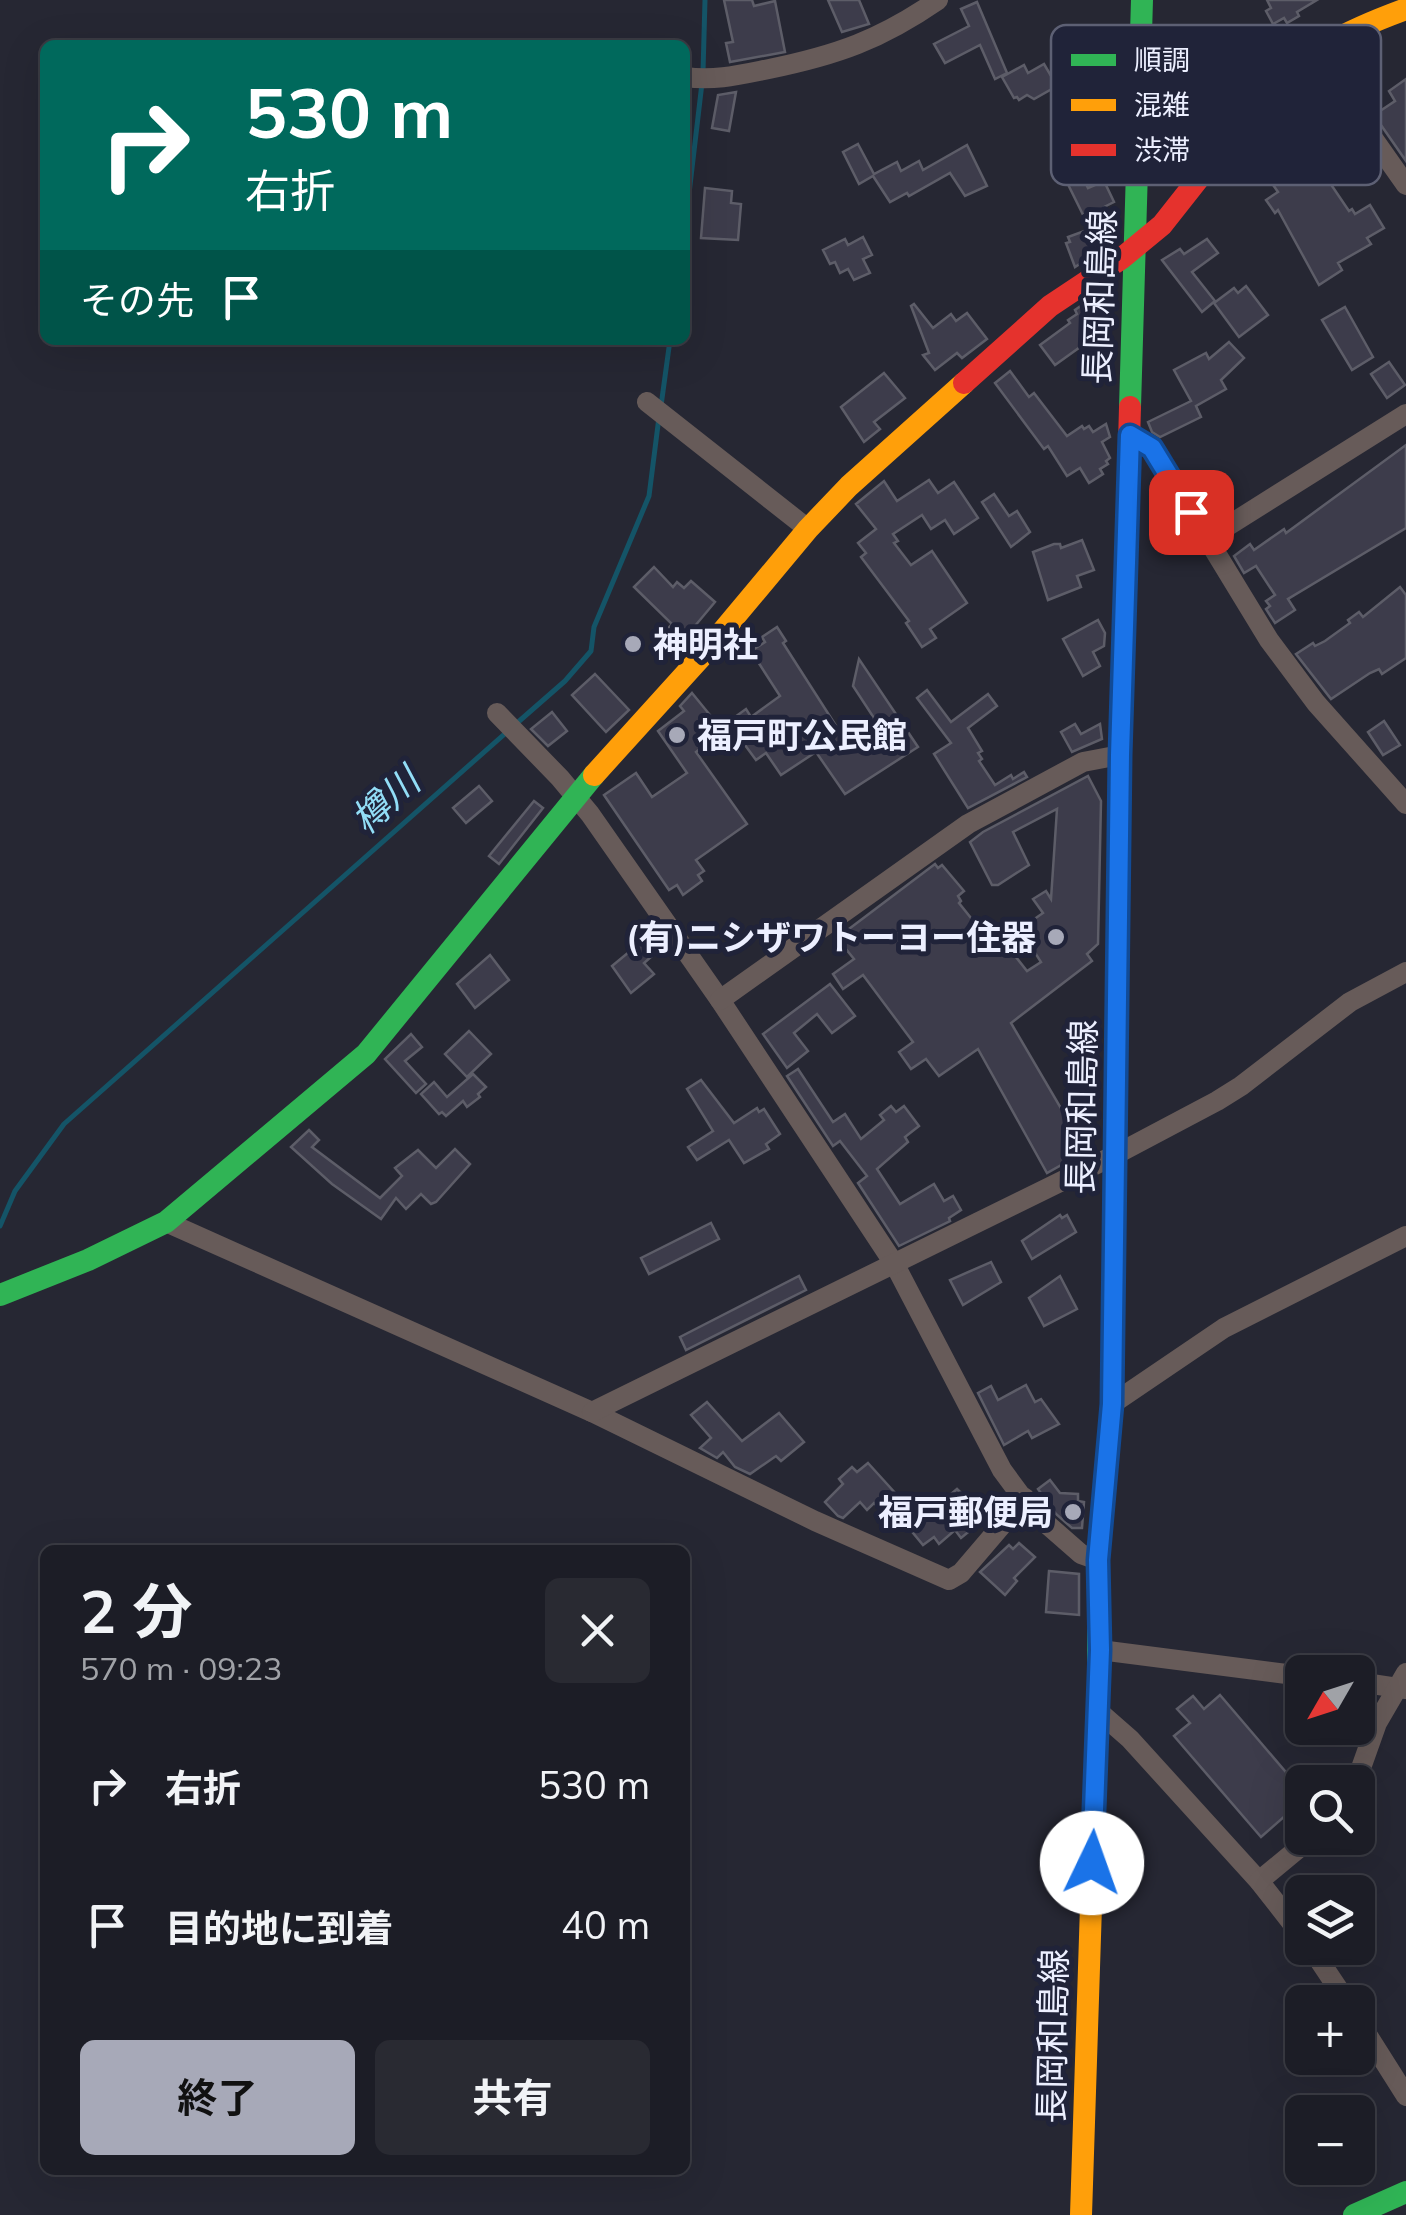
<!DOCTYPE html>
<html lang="ja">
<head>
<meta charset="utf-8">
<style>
	:root { --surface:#1c1d26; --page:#292a32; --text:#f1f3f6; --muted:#a0a2a7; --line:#3a3b43; --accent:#a7a9b8 }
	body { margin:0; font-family:Mulish,"Noto Sans JP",sans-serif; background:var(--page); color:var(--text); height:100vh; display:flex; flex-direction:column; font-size:38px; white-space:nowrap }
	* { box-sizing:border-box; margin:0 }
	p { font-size:32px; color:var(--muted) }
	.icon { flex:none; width:55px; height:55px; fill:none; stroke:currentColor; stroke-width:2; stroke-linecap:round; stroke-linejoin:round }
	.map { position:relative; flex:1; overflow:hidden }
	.sheet { position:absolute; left:40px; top:1545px; width:650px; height:630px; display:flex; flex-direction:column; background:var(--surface); border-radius:15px; box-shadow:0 10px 40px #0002,0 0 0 2px var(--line) }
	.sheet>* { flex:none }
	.hud { position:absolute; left:40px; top:40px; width:650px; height:305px; border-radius:15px; box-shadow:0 10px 40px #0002,0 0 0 2px var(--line); background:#00695c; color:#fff; overflow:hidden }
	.needle { width:65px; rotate:231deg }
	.fabs { position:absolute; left:1285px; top:1655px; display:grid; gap:20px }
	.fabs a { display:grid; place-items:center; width:90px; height:90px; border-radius:15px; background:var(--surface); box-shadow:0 10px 40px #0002,0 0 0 2px var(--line); font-size:50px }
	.pin { position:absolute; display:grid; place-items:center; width:85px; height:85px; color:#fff; margin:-42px; border-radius:20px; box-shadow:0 5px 15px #0006 }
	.me { position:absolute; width:110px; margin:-55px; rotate:3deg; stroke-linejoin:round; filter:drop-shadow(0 0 8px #0008) }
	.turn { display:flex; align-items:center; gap:35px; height:210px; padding:0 40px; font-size:45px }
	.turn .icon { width:130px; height:130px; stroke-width:2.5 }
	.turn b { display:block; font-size:70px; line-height:85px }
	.then { display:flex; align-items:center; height:95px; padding:0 40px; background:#0003; gap:20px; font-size:38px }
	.round { display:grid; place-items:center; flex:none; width:105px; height:105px; border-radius:15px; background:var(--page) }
	.summary { display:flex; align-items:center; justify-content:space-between; height:170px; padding:0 40px }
	h1 { font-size:60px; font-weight:700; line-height:75px }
	.primary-button { display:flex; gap:20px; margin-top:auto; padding:20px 40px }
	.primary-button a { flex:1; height:115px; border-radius:15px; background:var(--accent); color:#111; font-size:40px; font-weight:700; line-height:115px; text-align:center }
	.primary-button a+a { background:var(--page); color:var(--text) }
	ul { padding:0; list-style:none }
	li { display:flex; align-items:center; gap:30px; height:140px; padding:0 40px }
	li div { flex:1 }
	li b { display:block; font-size:38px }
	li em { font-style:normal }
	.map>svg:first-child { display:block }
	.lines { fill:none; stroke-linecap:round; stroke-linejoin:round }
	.stream { stroke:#145467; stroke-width:5 }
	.building { fill:#3d3c4b; stroke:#5d5d68; stroke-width:2.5 }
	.street { stroke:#675b59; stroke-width:20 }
	.fast { stroke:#30b455; stroke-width:22 }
	.slow { stroke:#ff9f0a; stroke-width:22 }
	.jam { stroke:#e5322d; stroke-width:22 }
	.route-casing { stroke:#114b97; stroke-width:25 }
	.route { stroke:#1a73e8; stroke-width:18 }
	.poi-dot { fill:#a7a9b8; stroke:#202339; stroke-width:4 }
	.labels { text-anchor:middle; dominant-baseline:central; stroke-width:10; stroke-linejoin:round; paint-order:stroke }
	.street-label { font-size:35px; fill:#ecefff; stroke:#202339 }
	.poi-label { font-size:35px; font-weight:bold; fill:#ecefff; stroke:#202339; text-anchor:start }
	.water-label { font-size:38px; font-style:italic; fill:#92ddf6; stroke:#202339 }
	.key { fill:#202339; stroke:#5d6074; stroke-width:2.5 }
	.key-label { font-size:28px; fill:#ecefff }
</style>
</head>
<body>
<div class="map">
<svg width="1406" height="2215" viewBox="0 0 1406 2215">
	<rect width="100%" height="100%" fill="#262733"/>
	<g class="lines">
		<!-- stream -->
		<g class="stream">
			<path d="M703,72l2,-72"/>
			<path d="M685,228l17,-145"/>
			<path d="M661,406l9,-66"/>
			<path d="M517,723l48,-42 26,-30 3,-24 55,-131 10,-79"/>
			<path d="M0,1226l15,-35 49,-67 445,-394"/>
		</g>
	</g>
	<!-- building -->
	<g class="building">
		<path d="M724,0h28l2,6 21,-5 10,51 -55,10 -4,-19 7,-1z"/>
		<path d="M828,0h31l10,24 -27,8z"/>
		<path d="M1267,0h50l-20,12 2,4 -12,7 -3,-5 -11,6 -7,-13 5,-3z"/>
		<path d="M977,2l30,71 -12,6 -15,-34 -35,18 -11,-19 35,-18 -8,-17z"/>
		<path d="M1044,64l13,22 -23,13 -7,-4 -8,5 -2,-3 -3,1 -12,-21 22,-12 4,8z"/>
		<path d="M1406,79v82l-32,-46 21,-14 -6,-10z"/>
		<path d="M736,92l-7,39 -17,-3 6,-33z"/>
		<path d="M1307,111l14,18 -15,11 28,40 -4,3 19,28 3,-2 3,5 15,-9 14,23 -17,10 4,6 -33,19 4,7 -23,15 -41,-75 -3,3 -9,-13 12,-8 -16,-23 -12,9 -12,-18 54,-34 -2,-3z"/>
		<path d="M858,144l16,30 23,-12 4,9 18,-10 4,9 44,-25 20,41 -22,10 -15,-23 -41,23 -2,-3 -17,9 -17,-26 -14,8 -16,-32z"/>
		<path d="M1073,157l15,31 16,-7 10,21 -10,5 12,29v4l-41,27 -9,-24 4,-1 -2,-5 22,-8 -32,-65z"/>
		<path d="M705,188l27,3 -1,12 10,1 -3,36 -37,-2z"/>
		<path d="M863,237l9,18 -9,4 7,14 -16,7 -6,-11 -8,4 -5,-11 -5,2 -7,-14 22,-11 3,6z"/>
		<path d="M1207,239l11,14 -26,19 23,29 -13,11 -40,-52 18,-11 4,5z"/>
		<path d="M1246,286l22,29 -29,22 -25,-34 20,-15 4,5z"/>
		<path d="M1108,289l6,13 -12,9 4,7 -11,7 18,28 -1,20 -6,3 -16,-36 -35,25 -15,-20 30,-22 -2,-3 9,-6 -2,-4 7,-5 2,4 -1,-3z"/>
		<path d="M914,304l19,24 18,-14 5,7 11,-8 20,26 -25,19 -5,-5 -22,17 -12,-15 6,-2 -18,-47z"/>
		<path d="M1345,307l28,50 -21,13 -30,-50z"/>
		<path d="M1229,342l15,16 -23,22 5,9 -30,17 5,11 -41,20 -8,-5 -4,-10 43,-21 -17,-31 32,-17 3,6z"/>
		<path d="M1389,362l16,23 -18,13 -16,-24z"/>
		<path d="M1010,371l19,26 5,-4 33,43 15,-10 2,3 5,-3 4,6 13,-8 4,13 -8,5 8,16 -4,3 2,3 -8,5 3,5 -14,9 -9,-15 -13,8 -19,-30 -4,3 -49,-66z"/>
		<path d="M884,373l21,25 -31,24 6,7 -16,13 -23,-35z"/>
		<path d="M1406,445v83l-118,71 7,11 -20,13 -9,-14 4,-3 -4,-5 9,-6 -19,-29 -12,7 -10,-17 16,-12 4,6 30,-21 2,4z"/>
		<path d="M929,480l9,13 16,-11 24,36 -24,16 -9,-14 -14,9 -9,-14 -29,19 5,7 -4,2 17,22 21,-14 35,52 -37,26 6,9 -14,9 -16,-24 3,-2 -48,-64 5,-4 -8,-10 18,-14 -20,-25 28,-23 13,20z"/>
		<path d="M994,494l15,22 8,-5 13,21 -19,15 -29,-45z"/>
		<path d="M1082,540l12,30 -17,6 4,11 -33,13 -15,-48 21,-8h6l1,4z"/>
		<path d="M654,567l19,20 4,-5 7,6 7,-7 24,21 -41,49 -14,-14 12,-13 -38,-37z"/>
		<path d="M1400,587l6,8v63l-24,16 -3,-5 -9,4 -39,26 -35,-45 17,-11 2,3 10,-5 25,-18 -2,-3 11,-8 4,5z"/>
		<path d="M1098,620l7,13 -1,13 -11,6 7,14 -17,10 -20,-37z"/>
		<path d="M777,627l9,14 -3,2 64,100 24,-15 -3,-5 6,-5 -21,-32 6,-27 59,88 -73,47 -29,-42 -35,23 -15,-22 -10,7 -28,-38 18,-13 5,8 29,-21 -29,-45 14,-9 -3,-5z"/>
		<path d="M595,674l34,36 -23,22 -34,-37z"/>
		<path d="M927,690l24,32 37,-28 9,12 -29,22 14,23 -4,2 4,6 -3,2 16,24 16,-10 2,4 11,-7 3,5 -59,31 -34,-54 17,-11 -34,-45z"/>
		<path d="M692,693l31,38 -27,21 51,72 -51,36 8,11 -6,4 4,6 -19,14 -6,-10 -8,5 -65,-95 32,-22 16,24 35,-24 -29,-42 26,-20 -4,-5z"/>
		<path d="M552,712l15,19 -19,15 -17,-17z"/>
		<path d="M1384,721l16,24 -17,10 -15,-23z"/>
		<path d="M1075,724l6,10 19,-10 2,15 -30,13 -11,-20z"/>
		<path d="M1088,776l13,25 -3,143 -11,10 5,7 -81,62 75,128 -39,22 -69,-124 -39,27 -13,-17 -15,10 -12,-17 14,-10 -50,-67 -20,14 -10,-15 21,-15 -17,-21 98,-74 3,4 4,-3 22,26 -6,5 3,5 -2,2 36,45 9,-6 23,29 14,-9 -21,-33 23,-16 -10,-14 13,-8 5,8 6,-90 -44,23 16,33 -31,20h-6l-22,-43 13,-10z"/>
		<path d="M479,786l13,15 -26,22 -13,-15z"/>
		<path d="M534,801l9,7 -44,56 -10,-8z"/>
		<path d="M641,942l11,14 -8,7 10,11 -23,19 -19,-27z"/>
		<path d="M490,955l19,25 -34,28 -18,-24z"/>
		<path d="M830,984l25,32 -23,17 -15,-19 -23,19 14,18 -21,17 -24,-34z"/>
		<path d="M469,1031l22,23 -24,23 -22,-23z"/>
		<path d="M411,1034l11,13 -17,14 21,23 -10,9 -31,-34z"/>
		<path d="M798,1069l35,53 12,-8 16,25 23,-19 -4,-5 11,-9 5,6 8,-6 15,20 -14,11 3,5 -31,27 23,35 34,-20 10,17 9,-5 8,14 -12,8 1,3 -51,25 -41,-63 9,-7 -27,-35 -7,5 -46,-70z"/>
		<path d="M473,1074l13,13 -8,7 2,3 -13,10 -4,-6 -17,15 -4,-4 -3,2 -18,-20 13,-12 13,15z"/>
		<path d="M701,1080l33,43 23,-15 2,4 5,-3 16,25 -14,10 3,5 -25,14 -15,-23 -32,20 -9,-13 25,-16 -26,-42z"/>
		<path d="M309,1130l10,10 -7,7 68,51 22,-22 -7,-8 23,-18 18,18 19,-19 15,15 -34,38 -5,2 -10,-10 -15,15 -10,-11 -15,21 -49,-35 -41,-37z"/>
		<path d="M1060,1215l2,3 5,-3 9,17 -44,27 -10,-18z"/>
		<path d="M711,1223l8,16 -70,35 -8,-16z"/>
		<path d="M991,1262l10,20 -38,23 -13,-25z"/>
		<path d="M799,1276l7,14 -120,60 -6,-13z"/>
		<path d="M1060,1276l17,33 -33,17 -15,-28z"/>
		<path d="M1026,1385l9,17 6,-3 18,25 -27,14 -4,-7 -24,14 -26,-52 13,-7 7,14z"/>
		<path d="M707,1402l35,39 37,-28 25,29 -23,19 -5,-5 -26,18 -15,-7 -12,-15 -6,6 -17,-10 11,-10 -20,-23z"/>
		<path d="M868,1463l49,54 24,-21 3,4 13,-11 19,18 -7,6 9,11 -17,14 -6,-8 -16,14 -5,-7 -11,8 -24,-29 -7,6 -18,-19 -7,7 -7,-8 -17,16 -5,-2 -13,-14 18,-18 -4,-5 13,-12 5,5z"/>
		<path d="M1050,1480l10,13 18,1v7l6,1 -2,26h-10l-16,-14 -18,-25z"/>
		<path d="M1019,1543l16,14 -21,21 3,3 -12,14 -25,-23 29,-27 4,4z"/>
		<path d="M1049,1571l30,3v41l-33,-3z"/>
		<path d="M1220,1695l82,96v10l-41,36 -87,-101 16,-13 -13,-14 16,-13 11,13z"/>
	</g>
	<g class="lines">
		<!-- street -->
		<g class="street">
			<path d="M1303,60l60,64 43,61"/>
			<path d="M685,77c30,4 54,-2 84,-8 68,-14 111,-29 169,-69"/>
			<path d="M647,402l161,127"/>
			<path d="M1129,435l23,13 117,192 47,63 90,101"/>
			<path d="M1207,539l199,-125"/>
			<path d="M497,713l63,65 30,36 130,186 175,265 107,205 31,42 48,42 17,6"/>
			<path d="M720,1000l248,-176 115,-62 37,-7"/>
			<path d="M166,1222l426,190 223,109 134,59 12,-7 64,-75"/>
			<path d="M1112,1404l112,-76 182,-92"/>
			<path d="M592,1412l523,-257 102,-54 24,-15 109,-84 56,-30"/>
			<path d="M1100,1650l202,26"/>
			<path d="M1358,1682l48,7"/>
			<path d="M1098,1711l32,28 129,142 43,55"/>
			<path d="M1356,1782l21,-59 29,-50"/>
			<path d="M1259,1881l52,-43"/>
			<path d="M1311,1948l36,54"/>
			<path d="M1358,2020l48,76"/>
		</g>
		<!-- fast -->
		<g class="fast">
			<path d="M1130,407l12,-407"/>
			<path d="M0,1295l88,-35 78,-38 200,-168 228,-279"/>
			<path d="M1091,1906l7,-195v-151l14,-156 9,-670"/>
			<path d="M1354,2215l52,-23"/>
		</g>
		<!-- slow -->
		<g class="slow">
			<path d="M1263,97c44,-47 83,-66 143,-88"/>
			<path d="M594,775l107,-118 107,-128 41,-43 115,-103"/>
			<path d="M1081,2215l10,-309"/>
		</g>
		<!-- jam -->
		<g class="jam">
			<path d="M964,383l86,-77 72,-48 40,-33 101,-128"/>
			<path d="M1121,734l9,-327"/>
		</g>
	</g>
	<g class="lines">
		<!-- route casing -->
		<g class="route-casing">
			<path id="route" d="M1092,1863l8,-213 -2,-90 14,-156 8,-649 10,-320 22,13 39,64"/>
		</g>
		<!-- route -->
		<use href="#route" class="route"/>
	</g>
	<!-- markers -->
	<g class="poi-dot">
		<circle cx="633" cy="644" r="10"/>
		<circle cx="677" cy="735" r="10"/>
		<circle cx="1056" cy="937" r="10"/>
		<circle cx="1073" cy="1512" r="10"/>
	</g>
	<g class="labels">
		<!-- street labels -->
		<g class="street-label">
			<text transform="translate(1099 297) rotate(-88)">長岡和島線</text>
			<text transform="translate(1081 1107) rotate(-89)">長岡和島線</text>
			<text transform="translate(1052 2036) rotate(-89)">長岡和島線</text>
		</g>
		<!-- poi labels -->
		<g class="poi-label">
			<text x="653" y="644">神明社</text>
			<text x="697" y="735">福戸町公民館</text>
			<text x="1036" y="937" text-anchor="end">(有)ニシザワトーヨー住器</text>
			<text x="1053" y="1512" text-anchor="end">福戸郵便局</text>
		</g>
		<!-- water labels -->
		<g class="water-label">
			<text transform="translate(385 800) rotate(-42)">樽川</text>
		</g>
	</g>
	<!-- legend -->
	<rect x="1051" y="25" width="330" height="160" rx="15" class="key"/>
	<rect x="1071" y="54" width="45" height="12" fill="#30b455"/>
	<rect x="1071" y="99" width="45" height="12" fill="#ff9f0a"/>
	<rect x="1071" y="144" width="45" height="12" fill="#e5322d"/>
	<g class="key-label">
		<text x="1134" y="70">順調</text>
		<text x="1134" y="115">混雑</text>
		<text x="1134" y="160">渋滞</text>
	</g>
</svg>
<div class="fabs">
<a><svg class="needle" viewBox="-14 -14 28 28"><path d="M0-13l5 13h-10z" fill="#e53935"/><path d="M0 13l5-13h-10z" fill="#a0a2a7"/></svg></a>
<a><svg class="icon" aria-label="search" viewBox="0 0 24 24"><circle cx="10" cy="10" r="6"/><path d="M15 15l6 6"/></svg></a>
<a><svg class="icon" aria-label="layers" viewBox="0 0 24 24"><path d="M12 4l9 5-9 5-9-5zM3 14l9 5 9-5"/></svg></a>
<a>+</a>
<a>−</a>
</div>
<div class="pin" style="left:1191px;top:512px;background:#d93025"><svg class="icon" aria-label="arrive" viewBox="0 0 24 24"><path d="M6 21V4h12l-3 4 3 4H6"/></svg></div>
<svg class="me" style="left:1092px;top:1863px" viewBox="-20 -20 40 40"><circle r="19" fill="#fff"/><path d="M0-13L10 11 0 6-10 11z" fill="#1a73e8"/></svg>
<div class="hud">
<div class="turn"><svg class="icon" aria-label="right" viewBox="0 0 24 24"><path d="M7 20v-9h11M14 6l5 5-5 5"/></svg><div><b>530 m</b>右折</div></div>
<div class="then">その先<svg class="icon" aria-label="arrive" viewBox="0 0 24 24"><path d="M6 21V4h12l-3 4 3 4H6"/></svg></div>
</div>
<section class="sheet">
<div class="summary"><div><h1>2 分</h1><p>570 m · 09:23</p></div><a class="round"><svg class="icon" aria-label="close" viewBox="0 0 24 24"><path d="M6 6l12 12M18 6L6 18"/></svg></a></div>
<ul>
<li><svg class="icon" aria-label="right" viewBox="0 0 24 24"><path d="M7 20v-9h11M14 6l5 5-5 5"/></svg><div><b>右折</b></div><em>530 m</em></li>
<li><svg class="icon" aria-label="arrive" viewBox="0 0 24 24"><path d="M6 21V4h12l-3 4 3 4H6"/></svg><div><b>目的地に到着</b></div><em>40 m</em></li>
</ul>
<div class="primary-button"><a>終了</a><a>共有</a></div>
</section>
</div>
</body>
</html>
